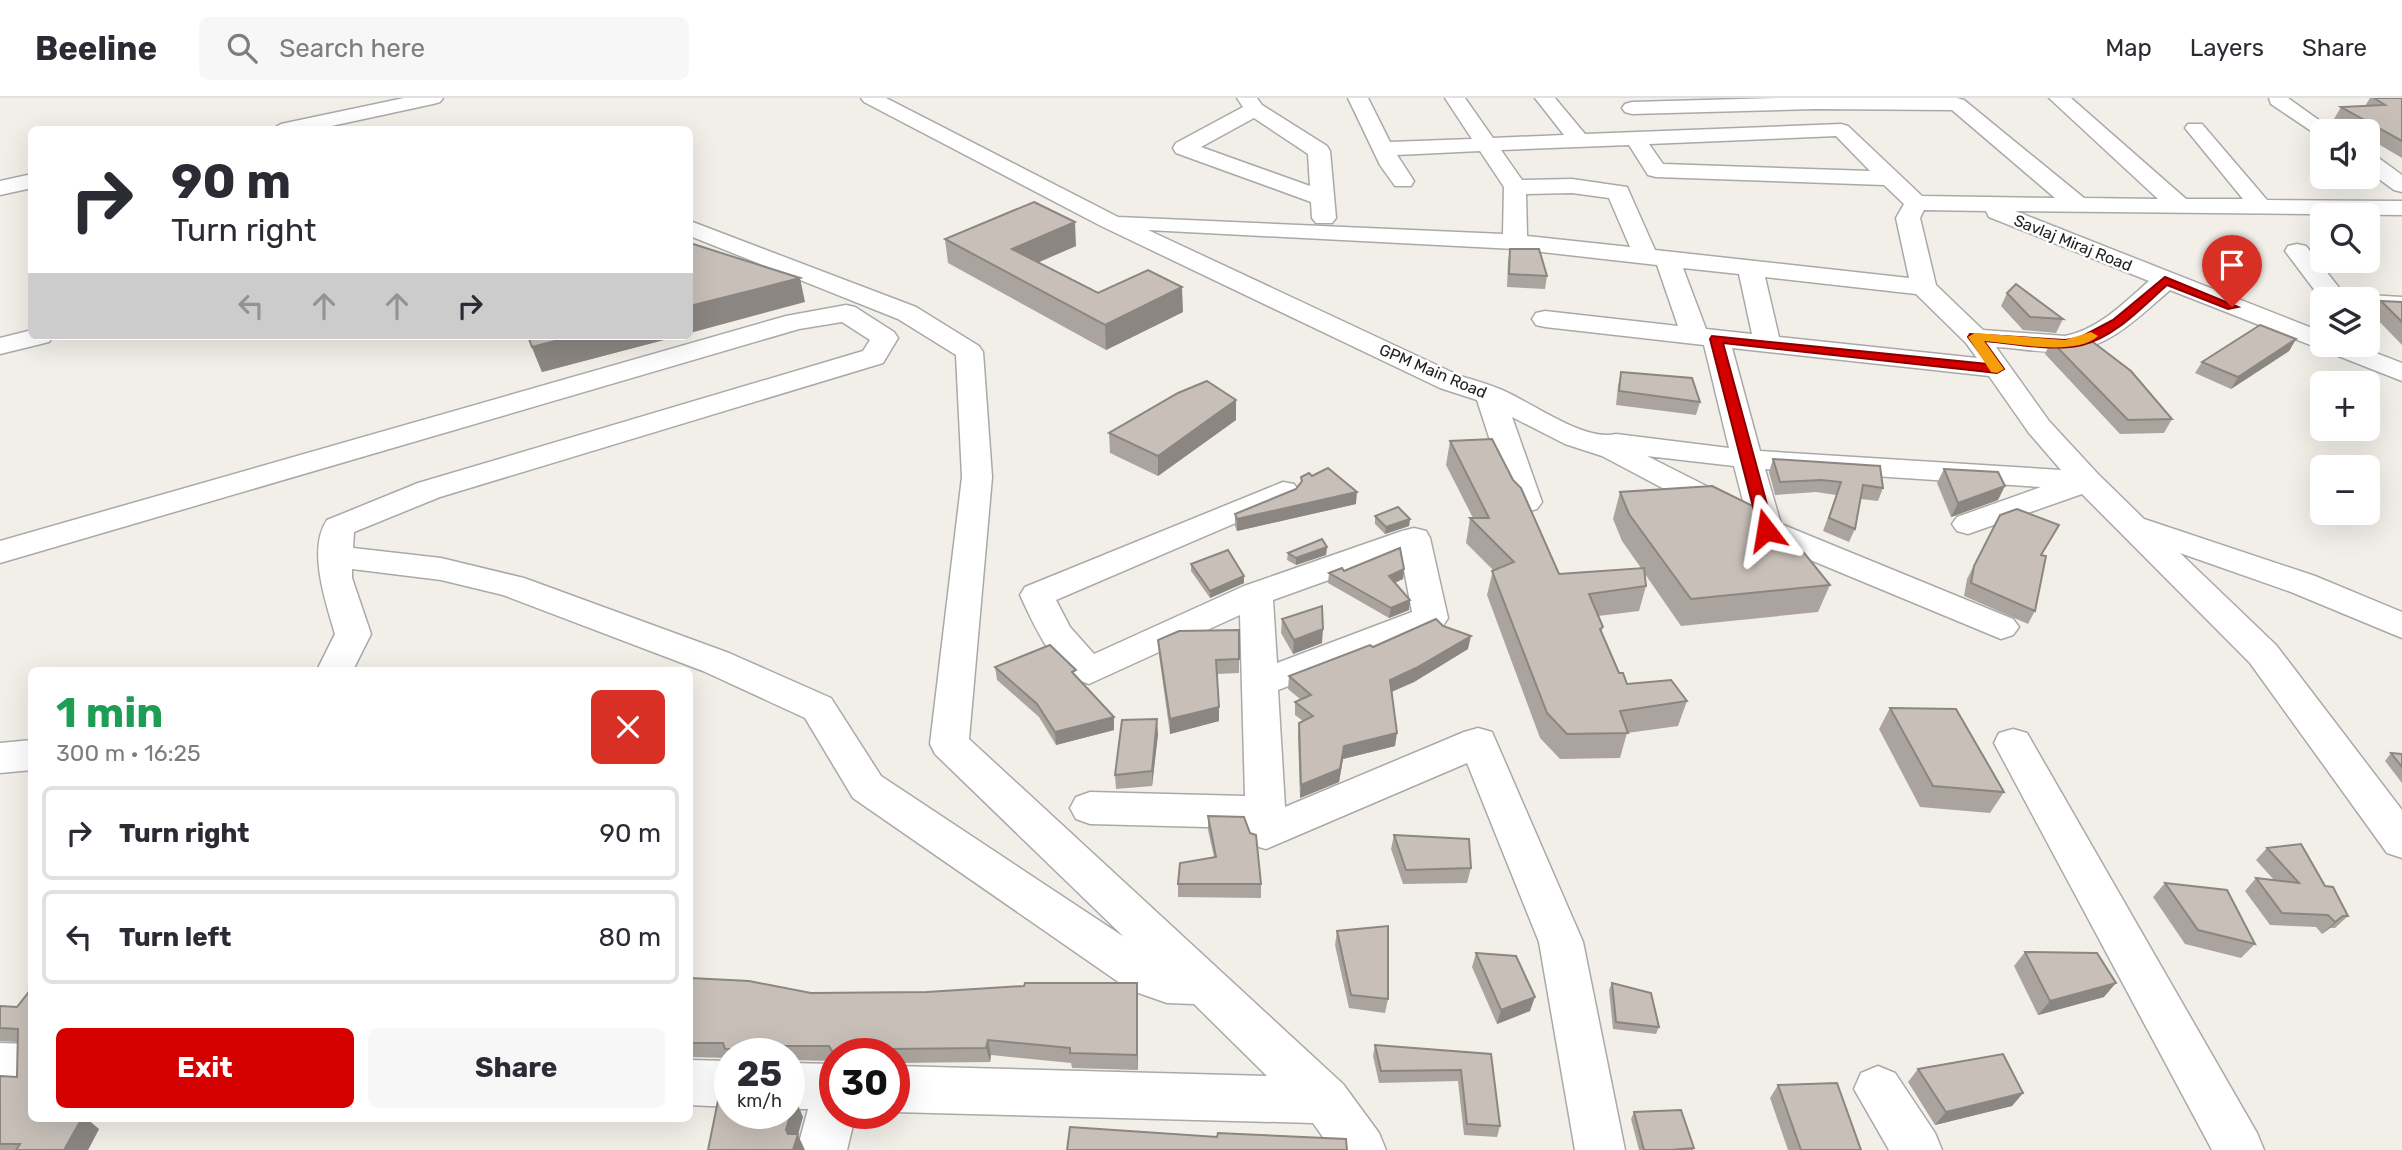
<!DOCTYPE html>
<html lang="en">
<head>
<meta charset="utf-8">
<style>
	:root { --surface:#fff; --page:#f7f7f7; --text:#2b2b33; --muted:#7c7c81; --line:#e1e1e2; --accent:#d40000 }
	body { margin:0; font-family:Rubik,sans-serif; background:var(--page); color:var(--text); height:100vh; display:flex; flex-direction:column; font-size:26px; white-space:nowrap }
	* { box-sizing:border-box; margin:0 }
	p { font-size:23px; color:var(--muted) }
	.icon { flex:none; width:38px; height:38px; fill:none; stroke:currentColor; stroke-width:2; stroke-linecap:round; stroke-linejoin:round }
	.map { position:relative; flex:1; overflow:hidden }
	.side { position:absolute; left:28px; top:569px; width:665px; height:455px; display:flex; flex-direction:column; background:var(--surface); border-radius:10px; box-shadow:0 7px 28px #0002 }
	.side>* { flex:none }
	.top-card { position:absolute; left:28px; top:28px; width:665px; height:214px; border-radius:10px; box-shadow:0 7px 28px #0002; background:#fff; color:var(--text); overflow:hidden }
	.fabs { position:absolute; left:2310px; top:21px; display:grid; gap:14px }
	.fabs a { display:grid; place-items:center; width:70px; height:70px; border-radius:10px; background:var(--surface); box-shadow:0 7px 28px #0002; font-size:35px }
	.speed { position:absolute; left:714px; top:940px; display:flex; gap:14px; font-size:35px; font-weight:700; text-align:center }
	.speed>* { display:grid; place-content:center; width:91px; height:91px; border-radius:50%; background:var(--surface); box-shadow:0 7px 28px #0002; line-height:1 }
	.speed small { font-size:18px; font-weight:400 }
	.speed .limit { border:10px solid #d22; background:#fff; color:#111 }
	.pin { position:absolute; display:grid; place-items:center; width:60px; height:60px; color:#fff; margin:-72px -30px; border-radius:50% 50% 50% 0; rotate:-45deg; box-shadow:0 0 7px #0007 }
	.pin .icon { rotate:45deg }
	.me { position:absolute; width:77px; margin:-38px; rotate:346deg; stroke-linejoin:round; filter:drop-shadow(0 0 5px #0008) }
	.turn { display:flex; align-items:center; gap:24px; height:147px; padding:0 28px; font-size:32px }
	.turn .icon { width:91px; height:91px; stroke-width:2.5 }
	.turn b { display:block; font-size:49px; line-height:60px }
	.lanes { display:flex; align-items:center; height:66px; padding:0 28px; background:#0003; justify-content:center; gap:35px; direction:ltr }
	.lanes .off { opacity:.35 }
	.round { display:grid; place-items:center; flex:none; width:74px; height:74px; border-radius:10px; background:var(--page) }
	.summary { display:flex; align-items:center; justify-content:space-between; height:119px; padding:0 28px }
	h1 { font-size:42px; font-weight:700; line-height:52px; color:#1e9e55 }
	.cta { display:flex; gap:14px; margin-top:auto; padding:14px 28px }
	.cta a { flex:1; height:80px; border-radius:10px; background:var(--accent); color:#fff; font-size:28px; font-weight:700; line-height:80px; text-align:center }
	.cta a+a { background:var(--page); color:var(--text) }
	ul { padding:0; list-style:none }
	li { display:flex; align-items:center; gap:21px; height:94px; margin:0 14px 10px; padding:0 14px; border:4px solid var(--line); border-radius:10px }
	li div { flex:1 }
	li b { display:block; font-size:26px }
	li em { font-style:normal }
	header { display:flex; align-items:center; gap:42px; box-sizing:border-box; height:98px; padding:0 35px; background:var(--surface); border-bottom:2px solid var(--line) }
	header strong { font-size:33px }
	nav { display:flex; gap:38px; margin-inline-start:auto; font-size:24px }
	.search { width:490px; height:63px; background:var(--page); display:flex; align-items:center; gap:18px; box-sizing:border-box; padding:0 24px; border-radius:10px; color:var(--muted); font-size:26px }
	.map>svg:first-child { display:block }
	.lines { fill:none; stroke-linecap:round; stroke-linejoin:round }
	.minor-casing { stroke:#a9a9a9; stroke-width:3 }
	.minor { fill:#fff; fill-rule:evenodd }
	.wall { fill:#aba49e }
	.shaded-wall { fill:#8b8681 }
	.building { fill:#c7bfb8; stroke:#8b8681; stroke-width:2 }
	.route { fill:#d40000; stroke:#8a0000; stroke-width:2 }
	.slow { fill:#f59e0b }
	.labels { text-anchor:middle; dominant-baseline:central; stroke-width:5; stroke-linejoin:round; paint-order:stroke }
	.far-street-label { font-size:16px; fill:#222; stroke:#fff }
</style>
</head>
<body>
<header>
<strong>Beeline</strong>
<div class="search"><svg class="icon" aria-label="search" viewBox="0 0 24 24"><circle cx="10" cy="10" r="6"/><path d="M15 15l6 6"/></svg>Search here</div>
<nav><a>Map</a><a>Layers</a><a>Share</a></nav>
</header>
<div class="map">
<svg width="2402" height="1052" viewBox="0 0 2402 1052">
	<rect width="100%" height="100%" fill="#f2efe9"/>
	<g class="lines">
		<!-- minor casing -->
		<g class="minor-casing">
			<g id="minor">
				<path d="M404,0h39l-3,4 -7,2 -120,26h-42l10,-6z"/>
				<path d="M861,0h25l232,119 385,17 1,-47 -24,-36 -83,4 17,26 -3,5h-16l-15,-21 -32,-67h20l22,44 82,-3 -27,-41h20l28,40 71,-3 -29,-37h20l30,36 256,-10 7,2 74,70 133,2 -103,-88 -137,-1 -183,5 -7,-2 -3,-4 3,-4 7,-2 145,-4h180l7,2 120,98 74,1 -109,-101h22l115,101h57l-58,-71 3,-4h14l65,76 135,1v14l-387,-4 307,121v13h33l47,18v18l-232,-91c-30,26 -62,59 -104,62 -23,1 -48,-4 -70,-5l53,74 49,53 46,45 171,57 87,36v26l-111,-46 -111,-39 96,92 126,165v48l-15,-5 -137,-190 -168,-169 -114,40 -11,-3 -5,-7 5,-7 84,-30 -276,-18 16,55 232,95 6,8 -6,8 -12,4 -246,-102 -153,-81 -37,-12 -53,-27 30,85 -5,7 -11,3 -11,-3 -5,-7 -33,-102 -37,-12 -339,-162 -237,-124zM1836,38l34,35 -207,-7 -14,-20zM1629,47l19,30 8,2 228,8 20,19 -8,14 13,60 -254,-28 -28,-63 -55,-8 -50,1 -21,-30zM1572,95l37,5 21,49 -103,-11 -1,-42zM1924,112l62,1 3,6 160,64c-24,21 -51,49 -84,55l-82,-6 -47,-45 -16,-67zM1148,132l367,19 142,16 21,61 -133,-15 -9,2 -4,6 4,6 9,2 159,18 25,103 -113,-14c-32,8 -83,-31 -114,-44 -14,-6 -28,-10 -42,-14zM1683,170l56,6 13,60 -46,-5zM1765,179l151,17 50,49 11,15 -198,-21zM1732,250l257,28 40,57 32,37 -301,-19zM1647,358l87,10 10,39z"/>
				<path d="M1237,0h20l5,7 65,41 3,5 6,67 -4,5h-16l-4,-5 -1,-16 -135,-49 -3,-5 3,-5 67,-36zM1254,20l54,36 2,32 -109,-39z"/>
				<path d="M2269,0h19l46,33h-12v6l-5,-2 -46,-31z"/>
				<path d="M2368,56l8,2 26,19v17l-8,-2 -26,-19z"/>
				<path d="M32,76v14l-32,7v-14z"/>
				<path d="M690,123l226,86 63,39 4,6 9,125 -23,262 374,345 36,49 7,17h-54l-19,-27 -419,-11v-46l373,10 -73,-72 -27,-1 -37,-13 -277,-192 -48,-80 -102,-47 -200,-76 -62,-15 -89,-11v9l19,56 -18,36h-36l18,-36c-9,-31 -28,-85 -8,-114l91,-37 445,-132 7,-11 -28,-18 -43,7 -799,234v-22l786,-225 60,-11 9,2 39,25 4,6 -15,25 -443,134 -86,35 -1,16 88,10 83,20 205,75 102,45 50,78 243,161 -189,-183 -5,-10 32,-267 -6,-122 -58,-36 -208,-83z"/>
				<path d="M2297,146l9,2 42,53 -26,1 -37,-49 3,-5z"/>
				<path d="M2368,197l34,2v16l-34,-2v-12h-10z"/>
				<path d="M32,232v6h21l-4,6 -49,12v-16z"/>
				<path d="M1283,384l11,2 5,7 -5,7 -238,102 14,27 24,27 150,-68 158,-55 12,-3 12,3 4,7 18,80 -5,8 -165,64 7,117 179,-75 14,-4 14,4 91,210 42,208h-50l-36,-208 -72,-179 -201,86 -14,-4 -7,-17 -155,-4 -14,-5 -6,-11 6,-11 14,-5 155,4 -5,-181 -151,69c-34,-10 -55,-59 -69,-89l5,-8zM1401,456l11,58 -135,51 -4,-63z"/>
				<path d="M2013,631l14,4 230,400 7,17h-52l-218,-407 5,-10z"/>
				<path d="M32,642v30l-32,3v-30z"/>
				<path d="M0,945l32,1v44l-32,-1z"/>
				<path d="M690,962l40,1v46l-40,-2z"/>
				<path d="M789,965l46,1v49h21l-9,37h-50l11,-41h-19z"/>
				<path d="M1878,968l17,7 40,60 7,17h-53l-35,-61 7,-16z"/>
			</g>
		</g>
		<!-- minor -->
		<use href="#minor" class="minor"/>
	</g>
	<!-- wall -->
	<g class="wall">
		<path d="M2370,0h32v60l-34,-20v-7h-13l-21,-12 7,-12 24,-1z"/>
		<path d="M945,141l131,7 -38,16 60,31 85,19 -77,38 -158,-87z"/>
		<path d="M1510,151l37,27 -2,13 -38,-2 1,-26z"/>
		<path d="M2007,195l56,26 -7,14 -33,-3 -22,-24z"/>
		<path d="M2381,203l21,1v43l-30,-31z"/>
		<path d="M527,238h152l-137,36z"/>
		<path d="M2296,241l-7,12 -58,38 -36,-16 7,-11z"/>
		<path d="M2051,243l121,78 -8,14 -44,1 -75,-80z"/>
		<path d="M1621,274l79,30 -4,13 -80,-10 2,-19z"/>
		<path d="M1236,322l-78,56 -48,-23 -1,-20z"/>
		<path d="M1450,343l109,133 82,-6 -19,-27 -9,-22 7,-27 210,93 -12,27 -137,14 -36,-52 1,12 -7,25 -41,5 5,11 -2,6 18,40 8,11 60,17 -9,25 -51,7 -7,25 -60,1 -20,-21 -53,-143 6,-25 -27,-27 4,-25h3l-27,-53z"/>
		<path d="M1773,361l110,29 -5,13 -17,-2 -6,30 -6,13 -26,-11 13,-36 -20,-3 -41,3 -6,-23z"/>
		<path d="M1944,371l54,31 -47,17 -14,-34z"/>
		<path d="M1312,378l44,28 -119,27 -2,-5v-12l61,-25 5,-7v-5z"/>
		<path d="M2000,417l42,40 -7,56 -7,13 -64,-28 3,-17z"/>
		<path d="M1375,418l35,3 -1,7 -24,8 -10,-10z"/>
		<path d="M1327,449l-1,8 -30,10 -9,-5 1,-7z"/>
		<path d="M1191,466l53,12v7l-34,15 -19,-27z"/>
		<path d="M1404,471l-1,10 -8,4 14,27 -20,8 -61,-35 1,-10 15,-2z"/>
		<path d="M1282,521l40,24 -29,11 -12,-21z"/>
		<path d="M1158,542l81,19v14l-22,1 2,47 -49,13 -11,-79z"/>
		<path d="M1373,549l95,2 -54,33 -22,10 3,54 -52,13 -4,23 -39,16 -2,-62 1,-13 4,-2 -8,-6v-13l5,-3 -12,-10 1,-13z"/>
		<path d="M995,569l82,10 37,53 -58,15 -17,-28 -42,-37z"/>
		<path d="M1890,610l114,84 -14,21 -70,-6 -41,-78z"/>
		<path d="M1158,636l-6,52 -36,3 -1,-14z"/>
		<path d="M2391,655l11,1v29l-17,-22z"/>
		<path d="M1208,718l42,17 11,51v14l-83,-1v-13l36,-27 -6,-27z"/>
		<path d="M1394,737l77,33 -4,15 -64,1 -12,-35z"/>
		<path d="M2267,750l58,38 23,30 -13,12h-5l-8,6 -6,-7 -46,-2 -25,-34 11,-13 18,2 -18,-20z"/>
		<path d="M2165,785l90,61 -14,14 -56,-14 -32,-47z"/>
		<path d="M1337,833l51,68 -3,14 -36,-5 -14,-63z"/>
		<path d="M2025,854l79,45 -66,18 -24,-49z"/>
		<path d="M1476,855l54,58 -33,13 -25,-57z"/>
		<path d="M690,880l121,15 327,5v72l-66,-2 -1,-5 -80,-8 -1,7 -96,1v-9h-59v7l-46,-1v-6h-59v4l-40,-1v2z"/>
		<path d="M1612,885l47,44 -3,7 -43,-5 -4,-39z"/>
		<path d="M0,908l17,1 15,111 67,11 -11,21h-88v-74l17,1 1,-35 -18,-1z"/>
		<path d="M1375,947l116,9 9,72 -3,11 -33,-2 -6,-54 -79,2 -6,-27z"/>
		<path d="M1918,971l105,24 -11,13 -77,19 -27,-43z"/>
		<path d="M1778,987l83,65h-73l-18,-52z"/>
		<path d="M1634,1014l60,36 -1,2h-54l-8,-31z"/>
	</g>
	<!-- shaded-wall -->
	<g class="shaded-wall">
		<path d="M1075,124l1,24 -62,27 -2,-24z"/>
		<path d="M800,180l5,24 -115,31v-27z"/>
		<path d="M1182,189l1,25 -77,38 -1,-25z"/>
		<path d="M574,238h105l-137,36 -10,-25z"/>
		<path d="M2296,241l-7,12 -58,38 7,-12z"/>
		<path d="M1236,302v20l-78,56v-20z"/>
		<path d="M2005,388l-7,14 -47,17 7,-14z"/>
		<path d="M1357,394l-1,12 -119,27v-12z"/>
		<path d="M1410,421l-1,7 -24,8 1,-7z"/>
		<path d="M1327,449l-1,8 -30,10v-7z"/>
		<path d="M1404,471l-1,10 -16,7 2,-10z"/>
		<path d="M1244,478v7l-34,15v-7z"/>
		<path d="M1410,502l-1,10 -20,8 2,-10z"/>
		<path d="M1323,531l-1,14 -29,11 1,-14z"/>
		<path d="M1471,538l-3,13 -54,33 -26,11 2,-13z"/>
		<path d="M1219,609v14l-49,13v-15z"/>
		<path d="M1114,619v13l-58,15 -1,-13z"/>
		<path d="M1157,621l1,15 -6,52v-15z"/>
		<path d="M1397,635l-2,13 -52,13 -4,23 -39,16 1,-13 43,-39z"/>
		<path d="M2343,818l-13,12 -8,6 13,-12z"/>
		<path d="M1137,885l1,15v72l-1,-15z"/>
		<path d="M2116,885l-12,14 -66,18 12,-14z"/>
		<path d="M1535,899l-5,14 -33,13 4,-14z"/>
		<path d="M988,942l3,15 -1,7 -4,-14z"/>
		<path d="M783,948l3,8h-5l-1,-4z"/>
		<path d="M2023,995l-11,13 -77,19 11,-13z"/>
		<path d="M795,1000l8,19 -5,18 7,15h-12l-7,-20z"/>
		<path d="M82,1020h4l13,11 -11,21h-24z"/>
	</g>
	<!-- building -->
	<g class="building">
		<path d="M2374,0h28v43l-61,-34 44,-2z"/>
		<path d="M1034,104l41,20 -63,27 86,44 50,-23 34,17 -77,38 -160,-86z"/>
		<path d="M690,145l110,35 -110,28z"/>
		<path d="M1510,151h29l8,27 -38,-2z"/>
		<path d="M2016,186l47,35 -33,-2 -23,-24z"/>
		<path d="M2381,203l21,1v20z"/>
		<path d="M2260,227l36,14 -58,38 -36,-15z"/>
		<path d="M528,238h46l-42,11z"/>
		<path d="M2089,241l42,32 41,48 -44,1 -77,-79z"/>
		<path d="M1621,274l71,6 8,24 -81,-11z"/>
		<path d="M1207,283l29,19 -78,56 -49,-23 69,-40z"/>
		<path d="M1492,341l21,41 8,8 38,86 85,-6 2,18 -57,8 14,33 -3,2 19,44h4l4,11 44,-4 16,21 -67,10 8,22 -61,1 -20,-21 -55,-142 22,-9 -44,-44h19l-39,-77z"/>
		<path d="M1773,361l107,7 3,22 -20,-3 -8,44 -26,-11 12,-36 -20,-2 -41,2z"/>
		<path d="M1328,370l29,24 -120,27 -2,-5 61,-25 6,-8 -1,-4 8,-4 3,3z"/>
		<path d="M1944,371l54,3 7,14 -47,17z"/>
		<path d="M1712,388l63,31 55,68 -139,14 -62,-85 -9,-22z"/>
		<path d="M1398,409l12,12 -24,8 -11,-11z"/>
		<path d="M2017,411l42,16 -18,30 5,1 -11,55 -64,-28 3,-17 26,-51z"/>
		<path d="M1322,441l5,8 -31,11 -8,-5z"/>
		<path d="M1400,450l4,21 -15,7 21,24 -19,8 -62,-35 13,-5 2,3z"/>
		<path d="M1228,452l16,26 -34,15 -19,-27z"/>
		<path d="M1322,508l1,23 -29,11 -12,-21z"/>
		<path d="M1436,521l7,7 28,10 -55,32 -26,12 7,53 -53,13 -4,23 -39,16 -2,-62 14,-7 -18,-14 16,-7 -22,-19 81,-31 3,2z"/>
		<path d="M1239,532v29l-23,1 3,47 -49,12 -12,-79 21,-9z"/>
		<path d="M1050,547l26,25 -4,2 42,45 -59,15 -18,-28 -42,-37z"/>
		<path d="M1890,610l66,1 48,83 -71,-6z"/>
		<path d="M1157,621l-5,52 -37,4 7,-55z"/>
		<path d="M2391,655l11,1v13z"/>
		<path d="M1208,718l36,1 6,16 6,2 5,49h-83l2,-21 36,-6z"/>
		<path d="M1394,737l75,4 2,29 -65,2z"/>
		<path d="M2301,746l24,42 8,1 15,29h-5l-8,6 -7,-7 -46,-2 -26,-35 43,5 -32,-35z"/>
		<path d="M2165,785l62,7 28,54 -57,-14z"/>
		<path d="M1388,828v73l-37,-4 -14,-64z"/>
		<path d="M2025,854l72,1 19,30 -66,18z"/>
		<path d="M1476,855l40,3 19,41 -34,13z"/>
		<path d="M690,880l59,3 62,12 116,-1 97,-6 1,-3h112v72l-67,-2v-5l-82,-8 -2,8 -97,1 -2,5 -55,-3 -3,-5h-46l-3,4 -55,-1 -2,-6h-33z"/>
		<path d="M1612,885l39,10 8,34 -43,-5z"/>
		<path d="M32,890v130h50l-18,32h-48l4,-6h-20v-68l17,1 1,-48 -18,-1v-22l17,1z"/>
		<path d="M1375,947l116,9 9,72 -33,-2 -6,-54 -80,1z"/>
		<path d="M2003,956l20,39 -77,19 -28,-43z"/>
		<path d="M723,978l7,2v35h59v-17l6,2 -9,32 2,4h10l-5,16h-85z"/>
		<path d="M1837,985l24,67h-60l-23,-65z"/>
		<path d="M1681,1012l13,38 -23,2h-27l-10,-38z"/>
		<path d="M1070,1029l147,10 1,-4 128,6 1,11h-280z"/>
	</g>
	<!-- route -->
	<path class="route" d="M2165,179l73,30 -10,2 -61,-24c-25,22 -52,52 -85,60 -31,7 -67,-2 -98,-4l20,28 -7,4 -274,-30 51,187 -8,5 -7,-5 -49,-191 2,-3 276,28 -20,-27 2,-3 95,6 14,-2 34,-18z"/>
	<!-- slow -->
	<path class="slow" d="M2091,234l7,4c-22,21 -85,7 -114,5l20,28 -7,4 -6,-1 -23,-35 7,-4 90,7z"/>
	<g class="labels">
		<!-- far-street labels -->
		<g class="far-street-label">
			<text transform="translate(2073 145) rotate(22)">Savlaj Miraj Road</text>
			<text transform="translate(1433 273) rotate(23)">GPM Main Road</text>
		</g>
	</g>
</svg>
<div class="fabs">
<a><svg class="icon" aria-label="sound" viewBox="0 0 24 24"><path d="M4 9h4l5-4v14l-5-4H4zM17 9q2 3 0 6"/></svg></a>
<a><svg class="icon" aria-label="search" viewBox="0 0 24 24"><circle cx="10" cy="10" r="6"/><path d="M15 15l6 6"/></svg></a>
<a><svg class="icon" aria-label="layers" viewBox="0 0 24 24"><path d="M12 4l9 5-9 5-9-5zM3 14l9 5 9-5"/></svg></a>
<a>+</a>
<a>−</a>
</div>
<div class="speed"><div>25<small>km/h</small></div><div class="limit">30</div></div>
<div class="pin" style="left:2232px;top:209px;background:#d93025"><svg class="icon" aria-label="arrive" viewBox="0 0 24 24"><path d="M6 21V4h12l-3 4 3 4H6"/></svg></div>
<svg class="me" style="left:1766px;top:432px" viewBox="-20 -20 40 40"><path d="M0-17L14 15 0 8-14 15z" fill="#d40000" stroke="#fff" stroke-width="4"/></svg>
<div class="top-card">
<div class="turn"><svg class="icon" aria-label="right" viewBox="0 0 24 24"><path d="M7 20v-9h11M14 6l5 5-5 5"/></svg><div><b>90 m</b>Turn right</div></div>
<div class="lanes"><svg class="icon off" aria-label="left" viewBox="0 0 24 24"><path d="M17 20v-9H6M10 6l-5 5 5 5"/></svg><svg class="icon off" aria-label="ahead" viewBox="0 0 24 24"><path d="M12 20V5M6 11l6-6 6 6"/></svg><svg class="icon off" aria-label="ahead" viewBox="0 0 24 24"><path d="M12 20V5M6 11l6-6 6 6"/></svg><svg class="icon" aria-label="right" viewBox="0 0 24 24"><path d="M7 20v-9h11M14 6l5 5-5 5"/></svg></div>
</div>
<section class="side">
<div class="summary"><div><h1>1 min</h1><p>300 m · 16:25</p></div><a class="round" style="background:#d93025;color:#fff"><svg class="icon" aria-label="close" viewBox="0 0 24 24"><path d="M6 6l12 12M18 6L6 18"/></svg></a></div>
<ul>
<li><svg class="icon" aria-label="right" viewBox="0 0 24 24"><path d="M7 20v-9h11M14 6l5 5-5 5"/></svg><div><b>Turn right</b></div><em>90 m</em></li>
<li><svg class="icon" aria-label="left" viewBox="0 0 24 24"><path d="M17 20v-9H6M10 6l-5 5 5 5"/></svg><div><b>Turn left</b></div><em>80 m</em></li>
</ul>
<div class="cta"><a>Exit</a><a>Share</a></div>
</section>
</div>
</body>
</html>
